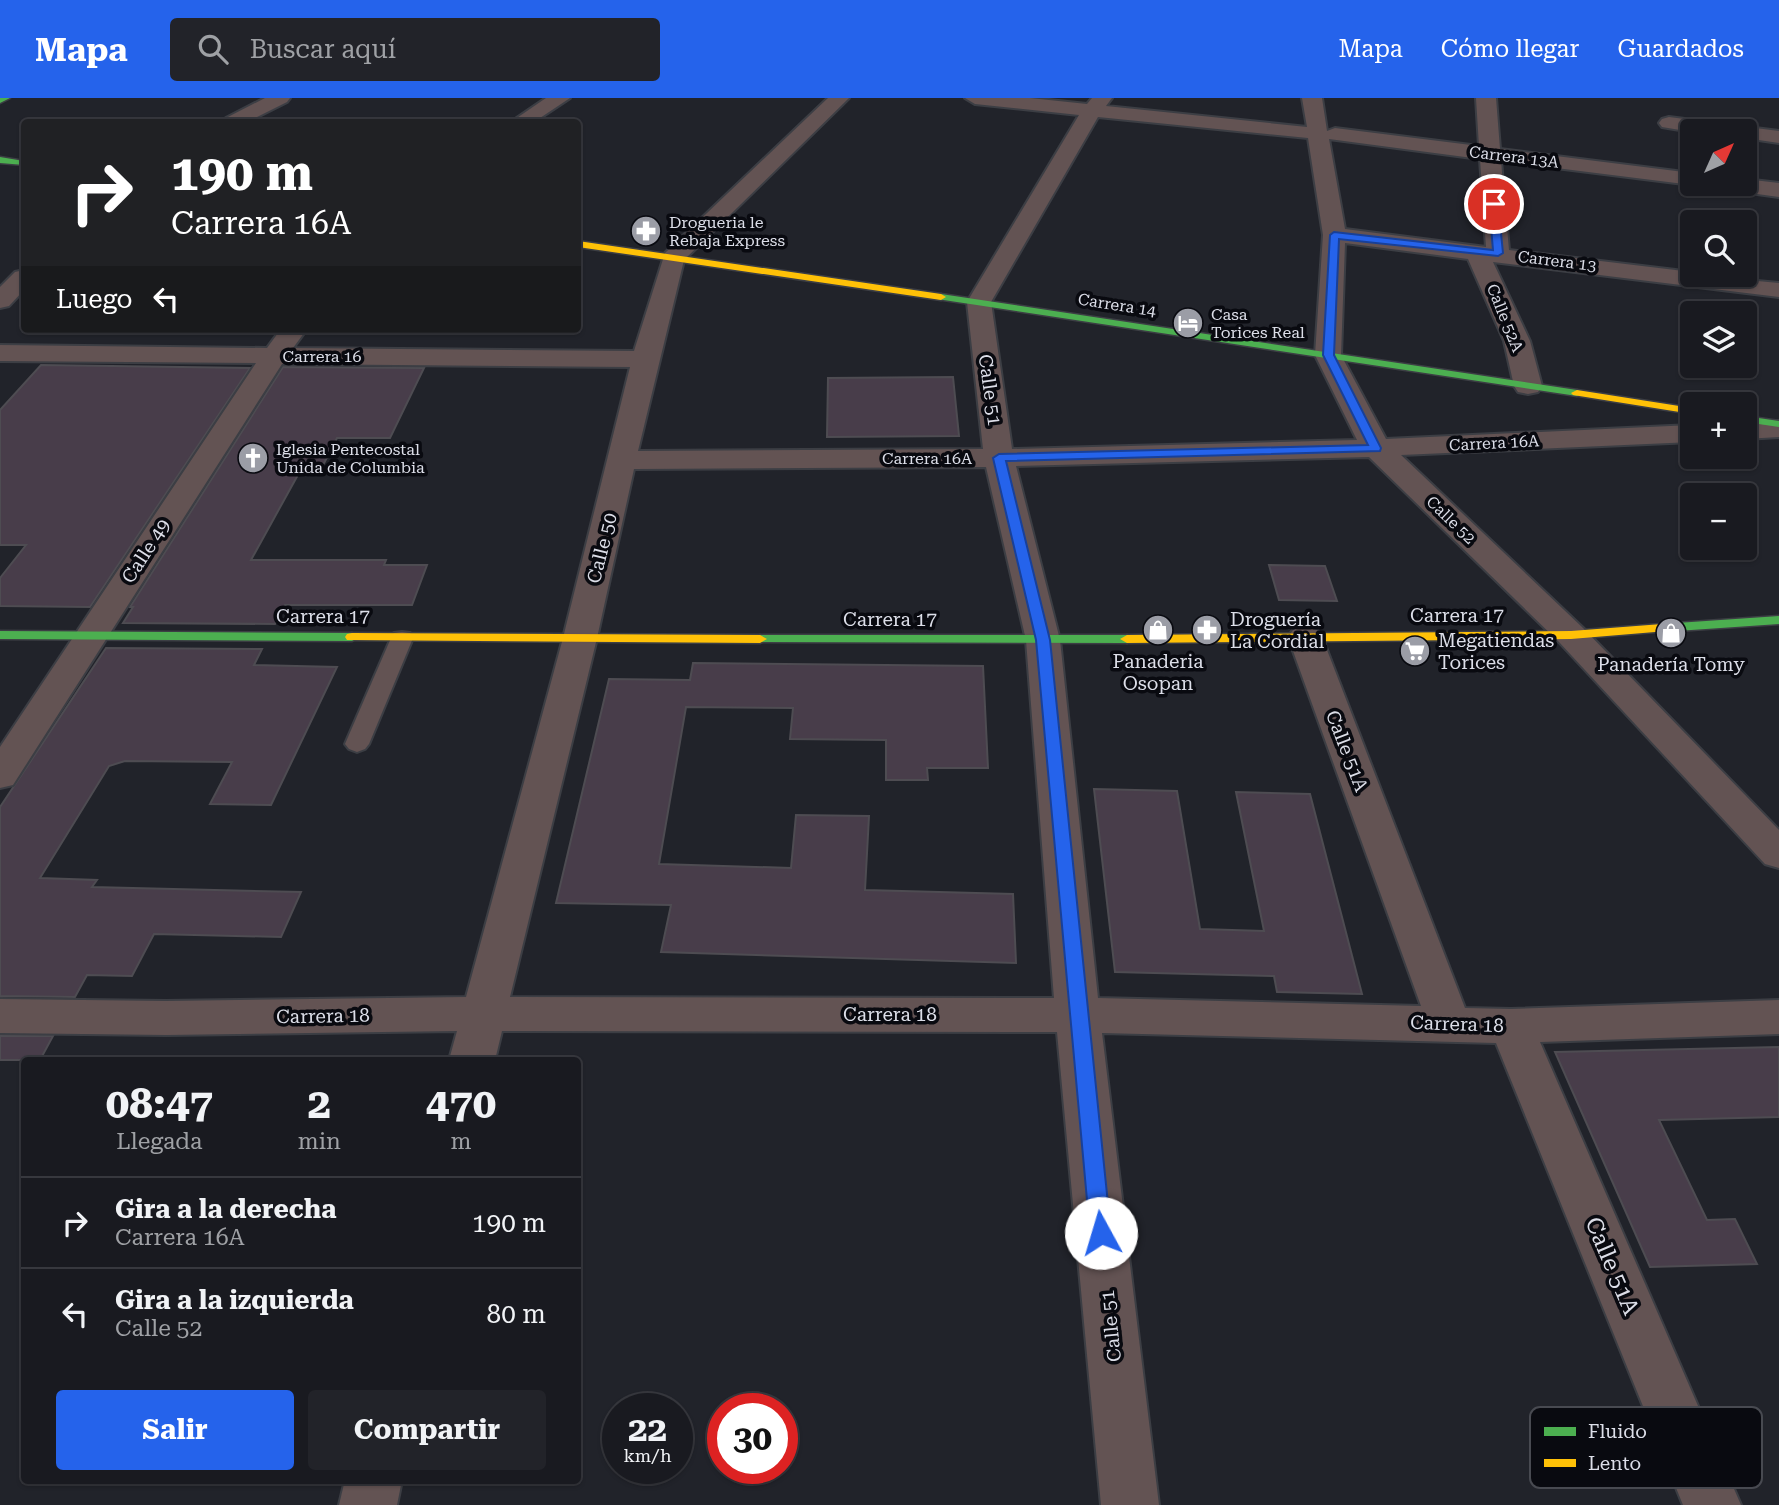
<!DOCTYPE html>
<html lang="es">
<head>
<meta charset="utf-8">
<style>
	:root { --surface:#191a20; --page:#222329; --text:#f1f3f6; --muted:#9fa1a5; --line:#37383e; --accent:#2563eb }
	body { margin:0; font-family:"Roboto Serif",serif; background:var(--page); color:var(--text); height:100vh; display:flex; flex-direction:column; font-size:26px; white-space:nowrap }
	* { box-sizing:border-box; margin:0 }
	p { font-size:23px; color:var(--muted) }
	.icon { flex:none; width:38px; height:38px; fill:none; stroke:currentColor; stroke-width:2; stroke-linecap:round; stroke-linejoin:round }
	.map { position:relative; flex:1; overflow:hidden }
	.sheet { position:absolute; left:21px; top:959px; width:560px; height:427px; display:flex; flex-direction:column; background:var(--surface); border-radius:7px; box-shadow:0 2px 5px #0004,0 0 0 2px var(--line) }
	.sheet>* { flex:none }
	.top-card { position:absolute; left:21px; top:21px; width:560px; height:214px; border-radius:7px; box-shadow:0 2px 5px #0004,0 0 0 2px var(--line); background:#202124; color:#fff; overflow:hidden }
	.needle { width:46px; rotate:45deg }
	.tools { position:absolute; left:1680px; top:21px; display:grid; gap:14px }
	.tools a { display:grid; place-items:center; width:77px; height:77px; border-radius:7px; background:var(--surface); box-shadow:0 2px 5px #0004,0 0 0 2px var(--line); font-size:35px }
	.speed { position:absolute; left:602px; top:1295px; display:flex; gap:14px; font-size:35px; font-weight:700; text-align:center }
	.speed>* { display:grid; place-content:center; width:91px; height:91px; border-radius:50%; background:var(--surface); box-shadow:0 2px 5px #0004,0 0 0 2px var(--line); line-height:1 }
	.speed small { font-size:18px; font-weight:400 }
	.speed .limit { border:10px solid #d22; background:#fff; color:#111 }
	.pin { position:absolute; display:grid; place-items:center; width:60px; height:60px; color:#fff; margin:-30px; border:4px solid #fff; border-radius:50%; box-shadow:0 2px 7px #0007 }
	.me { position:absolute; width:77px; margin:-38px; rotate:354deg; stroke-linejoin:round; filter:drop-shadow(0 0 5px #0008) }
	.turn { display:flex; align-items:center; gap:24px; height:147px; padding:0 35px; font-size:32px }
	.turn .icon { width:91px; height:91px; stroke-width:2.5 }
	.turn b { display:block; font-size:49px; line-height:60px }
	.then { display:flex; align-items:center; height:66px; padding:0 35px; background:#0003; gap:14px; font-size:26px }
	.eta { display:flex; justify-content:space-evenly; align-items:center; height:119px; text-align:center }
	.eta b { font-size:42px; font-weight:700; line-height:49px }
	.cta { display:flex; gap:14px; margin-top:auto; padding:14px 35px }
	.cta a { flex:1; height:80px; border-radius:7px; background:var(--accent); color:#fff; font-size:28px; font-weight:700; line-height:80px; text-align:center }
	.cta a+a { background:var(--page); color:var(--text) }
	ul { padding:0; list-style:none }
	li { display:flex; align-items:center; gap:21px; height:91px; padding:0 35px; border-top:2px solid var(--line) }
	li div { flex:1 }
	li b { display:block; font-size:26px }
	li em { font-style:normal }
	header { display:flex; align-items:center; gap:42px; box-sizing:border-box; height:98px; padding:0 35px; background:var(--accent); color:#fff }
	header strong { font-size:33px }
	nav { display:flex; gap:38px; margin-inline-start:auto; font-size:24px }
	.search { width:490px; height:63px; background:var(--page); display:flex; align-items:center; gap:18px; box-sizing:border-box; padding:0 24px; border-radius:7px; color:var(--muted); font-size:26px }
	.map>svg:first-child { display:block }
	.building { fill:#483d4a; stroke:#4e4c52; stroke-width:2 }
	.lines { fill:none; stroke-linecap:round; stroke-linejoin:round }
	.lane-casing { stroke:#3c3e44; stroke-width:4 }
	.street-casing { stroke:#3c3e44; stroke-width:4 }
	.fast-casing { stroke:#3c3e44; stroke-width:3 }
	.slow-casing { stroke:#3c3e44; stroke-width:3 }
	.lane { fill:#635353; fill-rule:evenodd }
	.street { fill:#635353; fill-rule:evenodd }
	.fast { fill:#4caf50; fill-rule:evenodd }
	.slow { fill:#ffc107; fill-rule:evenodd }
	.route { fill:#2563eb; stroke:#184099; stroke-width:2 }
	.labels { text-anchor:middle; dominant-baseline:central; stroke-width:7; stroke-linejoin:round; paint-order:stroke }
	.far-street-label { font-size:16px; fill:#dcdee8; stroke:#090a10 }
	.far-poi-label { font-size:16px; fill:#dcdee8; stroke:#090a10; text-anchor:start }
	.street-label { font-size:19px; fill:#dcdee8; stroke:#090a10 }
	.poi-label { font-size:19px; fill:#dcdee8; stroke:#090a10; text-anchor:start }
	.near-street-label { font-size:23px; fill:#dcdee8; stroke:#090a10 }
	.key { fill:#090a10; stroke:#484a51; stroke-width:2 }
	.key-label { font-size:19px; fill:#dcdee8 }
</style>
</head>
<body>
<header>
<strong>Mapa</strong>
<div class="search"><svg class="icon" aria-label="search" viewBox="0 0 24 24"><circle cx="10" cy="10" r="6"/><path d="M15 15l6 6"/></svg>Buscar aquí</div>
<nav><a>Mapa</a><a>Cómo llegar</a><a>Guardados</a></nav>
</header>
<div class="map">
<svg width="1779" height="1407" viewBox="0 0 1779 1407">
	<rect width="100%" height="100%" fill="#21232a"/>
	<!-- building -->
	<g class="building">
		<path d="M41,267l209,3 -160,239 -90,-1v-28l26,-33h-26v-135z"/>
		<path d="M283,269l141,1 -34,70h-53l-18,35h-20l-48,87h135l-2,5h43l-15,40h-127l-10,19 -152,-1 10,-16h-3z"/>
		<path d="M953,279l6,59 -132,1 1,-59z"/>
		<path d="M1269,467l56,1 12,35 -58,-1z"/>
		<path d="M106,550l156,1 -8,16 83,2 -66,138 -61,-1 22,-42 -107,-1 -16,5 -69,112 57,2 -5,7 209,5 -20,45 -127,-3 -22,42 -45,-1 -12,22 -75,-1v-189z"/>
		<path d="M693,565l290,3 5,102h-61l1,12h-42v-40l-96,-1 3,-31 -107,-1 -27,157 132,4 5,-53 73,1 -4,74 148,4 3,69 -355,-11 10,-47 -115,-2 53,-224 81,1z"/>
		<path d="M1094,691l83,2 23,138 64,2 -28,-139 74,2 52,200 -85,-2 -3,-16 -159,-4z"/>
		<path d="M0,938h53l-13,24h-40z"/>
		<path d="M1779,949v70l-120,3 48,100 28,-1 22,45 -107,3 -95,-215z"/>
	</g>
	<g class="lines">
		<!-- lane casing -->
		<g class="lane-casing">
			<path id="lane" d="M402,534l8,1 3,5 -44,106 -4,5 -8,3 -8,-3 -4,-5 46,-106 3,-5z"/>
		</g>
		<!-- street casing -->
		<g class="street-casing">
			<g id="street">
				<path d="M265,0h25l-3,4 -40,20h-24l3,-4z"/>
				<path d="M546,0h24l-36,24h-23z"/>
				<path d="M828,0h21l-165,162 -46,191 345,-2 -16,-147 112,-187 -104,-11 -10,-6h65l57,6 5,-6h20l-6,8 201,21 -5,-29h20l5,33 8,-3 144,18 -3,-48h20l4,51 192,24v11h7l-7,1 -191,-24 8,89 183,22v3l87,8v14l-286,-35 37,79 12,45 -4,6 -10,2 -10,-2 -4,-6 -10,-45 -36,-82 -123,-16 -4,112 45,84 306,-14v17l-291,13 182,173 196,202v38l-14,-4 -206,-222 -190,-185 -353,9 44,174 38,358 323,8 -133,-369 5,-7 12,-3 12,3 5,7 143,371 46,1 268,-9v34l-239,8 201,463h-58l-187,-462 -394,-10 57,472h-58l-44,-473 -555,-1 -7,29h-46l8,-29 -291,4 -166,-2v-34l166,2 300,-4 97,-359 67,-271 -348,-3 -269,421 -13,3v-41l256,-384 -256,-2v-16l267,3 14,-19h26l-14,19 341,3 31,-98zM1098,19l210,21 15,97 -8,120 42,85 -345,9 -21,-147zM1329,41l151,20 6,88 -141,-18zM986,369l40,173 28,358 -544,-1 87,-359 37,-169z"/>
				<path d="M1669,19l110,14v12l-34,-5v-7l-53,1 -30,-5 -3,-4 3,-4z"/>
				<path d="M1745,81l34,4v14l-51,-7 -8,-1 -3,-5h28z"/>
				<path d="M24,172v20l-15,16 -9,2v-21l15,-15z"/>
				<path d="M1779,323v16l-34,2v-16z"/>
				<path d="M345,1382h57l-5,25h-58z"/>
			</g>
		</g>
		<!-- fast casing -->
		<g class="fast-casing">
			<g id="fast">
				<path d="M0,0h10l-10,5z"/>
				<path d="M0,59l24,4v4l-24,-2z"/>
				<path d="M941,196l636,96 6,3 -6,3 -640,-97 -1,-2z"/>
				<path d="M1745,318l34,5v6l-34,-5z"/>
				<path d="M1779,518v8l-117,8 -7,-4 7,-4z"/>
				<path d="M0,533l352,2 7,4 -7,4 -352,-2z"/>
				<path d="M760,537h367l7,4 -7,4 -372,-1 -2,-3z"/>
			</g>
		</g>
		<!-- slow casing -->
		<g class="slow-casing">
			<g id="slow">
				<path d="M578,143l363,53 5,3 -5,3 -363,-53z"/>
				<path d="M1577,292l115,18v6l-119,-19 -2,-2z"/>
				<path d="M1662,526l7,4 -2,3 -96,8 -444,4 -7,-4 7,-4 444,-4z"/>
				<path d="M352,535l408,2 7,4 -7,4 -413,-3 -2,-3 2,-3z"/>
			</g>
		</g>
		<!-- lane -->
		<use href="#lane" class="lane"/>
		<!-- street -->
		<use href="#street" class="street"/>
		<!-- fast -->
		<use href="#fast" class="fast"/>
		<!-- slow -->
		<use href="#slow" class="slow"/>
	</g>
	<!-- route -->
	<path class="route" d="M1494,103l4,3 5,49 -5,3 -159,-17 -5,116 47,93 -1,3 -374,10 44,179 61,593 -3,6 -7,3 -8,-3 -3,-6 -54,-593 -43,-182 6,-4 369,-9 -45,-90 7,-120 4,-3 159,18 -4,-46z"/>
	<!-- icons -->
	<defs>
		<g id="pharmacy-disc" transform="scale(1.575)"><circle r="9.5" fill="#9b9da6" stroke="#090a10"/><path d="M-2-6h4v4h4v4h-4v4h-4v-4h-4v-4h4Z" fill="#fff"/></g>
		<g id="hotel-disc" transform="scale(1.575)"><circle r="9.5" fill="#9b9da6" stroke="#090a10"/><path d="M-6-4.5h1.5V1H6V5H4.5V3h-9V5H-6ZM-4 0a1.8 1.8 0 1 1 3.6 0ZM.5 0V-2.5h3Q6-2.5 6 0Z" fill="#fff"/></g>
		<g id="church-disc" transform="scale(1.575)"><circle r="9.5" fill="#9b9da6" stroke="#090a10"/><path d="M-1.2-6h2.4v3.5h3.3v2.4h-3.3V6h-2.4V-.1h-3.3v-2.4h3.3Z" fill="#fff"/></g>
		<g id="shop-disc" transform="scale(1.575)"><circle r="9.5" fill="#9b9da6" stroke="#090a10"/><path d="M-5-2.5h2.3a2.7 3.5 0 0 1 5.4 0H5L5.5 6h-11ZM-1.5-2.5h3a1.5 2.3 0 0 0-3 0Z" fill="#fff"/></g>
		<g id="supermarket-disc" transform="scale(1.575)"><circle r="9.5" fill="#9b9da6" stroke="#090a10"/><path d="M-6-5.5h2.5l.6 2H6L4.5 2H-2.5L-4.4-4H-6ZM-1.5 3.2a1.3 1.3 0 1 0 .1 0ZM3 3.2a1.3 1.3 0 1 0 .1 0Z" fill="#fff"/></g>
	</defs>
	<g fill-rule="evenodd">
		<use href="#pharmacy-disc" x="646" y="133"/>
		<use href="#hotel-disc" x="1188" y="225"/>
		<use href="#church-disc" x="253" y="360"/>
		<use href="#shop-disc" x="1158" y="532"/>
		<use href="#pharmacy-disc" x="1207" y="532"/>
		<use href="#shop-disc" x="1671" y="535"/>
		<use href="#supermarket-disc" x="1415" y="553"/>
	</g>
	<g class="labels">
		<!-- far-street labels -->
		<g class="far-street-label">
			<text transform="translate(1514 59) rotate(7)">Carrera 13A</text>
			<text transform="translate(1557 163) rotate(7)">Carrera 13</text>
			<text transform="translate(1117 207) rotate(9)">Carrera 14</text>
			<text transform="translate(1505 220) rotate(68)">Calle 52A</text>
			<text x="322" y="258">Carrera 16</text>
			<text transform="translate(1494 345) rotate(-3)">Carrera 16A</text>
			<text x="927" y="360">Carrera 16A</text>
			<text transform="translate(1451 422) rotate(44)">Calle 52</text>
		</g>
		<!-- far-poi labels -->
		<g class="far-poi-label">
			<text x="669" y="124">Drogueria le<tspan x="669" dy="18">Rebaja Express</tspan></text>
			<text x="1211" y="216">Casa<tspan x="1211" dy="18">Torices Real</tspan></text>
			<text x="276" y="351">Iglesia Pentecostal<tspan x="276" dy="18">Unida de Columbia</tspan></text>
		</g>
		<!-- street labels -->
		<g class="street-label">
			<text transform="translate(990 292) rotate(82)">Calle 51</text>
			<text transform="translate(602 450) rotate(-76)">Calle 50</text>
			<text transform="translate(146 453) rotate(-57)">Calle 49</text>
			<text x="1457" y="517">Carrera 17</text>
			<text x="323" y="518">Carrera 17</text>
			<text x="890" y="521">Carrera 17</text>
			<text transform="translate(1347 653) rotate(69)">Calle 51A</text>
			<text x="890" y="916">Carrera 18</text>
			<text transform="translate(323 918) rotate(-1)">Carrera 18</text>
			<text transform="translate(1457 926) rotate(2)">Carrera 18</text>
			<text transform="translate(1111 1228) rotate(-96)">Calle 51</text>
		</g>
		<!-- poi labels -->
		<g class="poi-label">
			<text x="1230" y="521">Droguería<tspan x="1230" dy="22">La Cordial</tspan></text>
			<text x="1438" y="542">Megatiendas<tspan x="1438" dy="22">Torices</tspan></text>
			<text x="1158" y="563" text-anchor="middle">Panaderia<tspan x="1158" dy="22">Osopan</tspan></text>
			<text x="1671" y="566" text-anchor="middle">Panadería Tomy</text>
		</g>
		<!-- near-street labels -->
		<g class="near-street-label">
			<text transform="translate(1612 1168) rotate(67)">Calle 51A</text>
		</g>
	</g>
	<!-- legend -->
	<rect x="1530" y="1309" width="232" height="81" rx="10" class="key"/>
	<rect x="1544" y="1329" width="32" height="9" fill="#4caf50"/>
	<rect x="1544" y="1361" width="32" height="8" fill="#ffc107"/>
	<g class="key-label">
		<text x="1588" y="1340">Fluido</text>
		<text x="1588" y="1372">Lento</text>
	</g>
</svg>
<div class="tools">
<a><svg class="needle" viewBox="-14 -14 28 28"><path d="M0-13l5 13h-10z" fill="#e53935"/><path d="M0 13l5-13h-10z" fill="#9fa1a5"/></svg></a>
<a><svg class="icon" aria-label="search" viewBox="0 0 24 24"><circle cx="10" cy="10" r="6"/><path d="M15 15l6 6"/></svg></a>
<a><svg class="icon" aria-label="layers" viewBox="0 0 24 24"><path d="M12 4l9 5-9 5-9-5zM3 14l9 5 9-5"/></svg></a>
<a>+</a>
<a>−</a>
</div>
<div class="speed"><div>22<small>km/h</small></div><div class="limit">30</div></div>
<div class="pin" style="left:1494px;top:106px;background:#d93025"><svg class="icon" aria-label="arrive" viewBox="0 0 24 24"><path d="M6 21V4h12l-3 4 3 4H6"/></svg></div>
<svg class="me" style="left:1101px;top:1135px" viewBox="-20 -20 40 40"><circle r="19" fill="#fff"/><path d="M0-13L10 11 0 6-10 11z" fill="#2563eb"/></svg>
<div class="top-card">
<div class="turn"><svg class="icon" aria-label="right" viewBox="0 0 24 24"><path d="M7 20v-9h11M14 6l5 5-5 5"/></svg><div><b>190 m</b>Carrera 16A</div></div>
<div class="then">Luego<svg class="icon" aria-label="left" viewBox="0 0 24 24"><path d="M17 20v-9H6M10 6l-5 5 5 5"/></svg></div>
</div>
<section class="sheet">
<div class="eta">
<div><b>08:47</b><p>Llegada</p></div>
<div><b>2</b><p>min</p></div>
<div><b>470</b><p>m</p></div>
</div>
<ul>
<li><svg class="icon" aria-label="right" viewBox="0 0 24 24"><path d="M7 20v-9h11M14 6l5 5-5 5"/></svg><div><b>Gira a la derecha</b><p>Carrera 16A</p></div><em>190 m</em></li>
<li><svg class="icon" aria-label="left" viewBox="0 0 24 24"><path d="M17 20v-9H6M10 6l-5 5 5 5"/></svg><div><b>Gira a la izquierda</b><p>Calle 52</p></div><em>80 m</em></li>
</ul>
<div class="cta"><a>Salir</a><a>Compartir</a></div>
</section>
</div>
</body>
</html>
